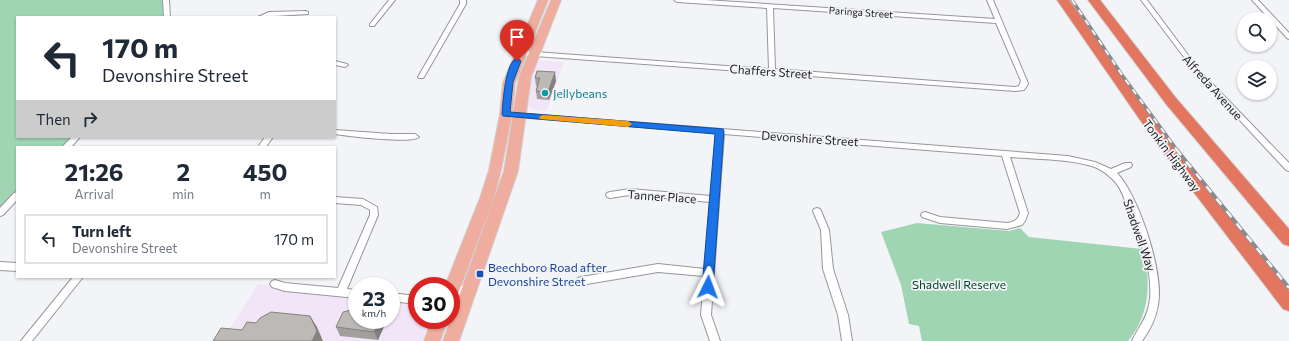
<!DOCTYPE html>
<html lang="en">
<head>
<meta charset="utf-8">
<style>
	:root { --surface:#fff; --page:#f2f2f3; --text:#1f2937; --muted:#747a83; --line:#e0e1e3 }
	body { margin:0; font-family:Commissioner,sans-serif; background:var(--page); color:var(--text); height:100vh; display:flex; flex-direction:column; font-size:15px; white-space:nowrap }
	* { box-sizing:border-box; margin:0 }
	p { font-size:13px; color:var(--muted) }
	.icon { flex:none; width:22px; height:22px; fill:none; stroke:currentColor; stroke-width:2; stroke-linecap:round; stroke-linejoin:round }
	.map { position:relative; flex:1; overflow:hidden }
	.panel { position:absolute; left:16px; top:146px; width:320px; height:132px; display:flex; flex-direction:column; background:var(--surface); border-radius:0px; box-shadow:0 1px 3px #0004 }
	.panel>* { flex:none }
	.hud { position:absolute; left:16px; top:16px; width:320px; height:122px; border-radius:0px; box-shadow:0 1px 3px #0004; background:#fff; color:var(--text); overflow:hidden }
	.fabs { position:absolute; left:1237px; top:12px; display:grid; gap:8px }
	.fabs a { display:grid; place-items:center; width:40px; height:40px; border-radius:50%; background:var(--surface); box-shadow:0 1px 3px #0004; font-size:20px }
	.speed { position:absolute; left:348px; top:277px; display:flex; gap:8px; font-size:20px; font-weight:700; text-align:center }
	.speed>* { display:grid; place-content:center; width:52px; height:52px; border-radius:50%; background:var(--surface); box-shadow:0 1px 3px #0004; line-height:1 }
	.speed small { font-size:10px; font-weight:400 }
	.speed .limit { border:6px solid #d22; background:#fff; color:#111 }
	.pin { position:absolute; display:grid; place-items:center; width:34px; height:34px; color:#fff; margin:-41px -17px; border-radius:50% 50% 50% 0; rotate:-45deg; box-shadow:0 0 4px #0007 }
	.pin .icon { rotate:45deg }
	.me { position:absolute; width:44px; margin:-22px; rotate:3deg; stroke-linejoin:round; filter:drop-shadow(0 0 3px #0008) }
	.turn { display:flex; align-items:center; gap:14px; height:84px; padding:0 20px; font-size:18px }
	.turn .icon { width:52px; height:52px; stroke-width:2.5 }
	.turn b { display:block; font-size:28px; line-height:34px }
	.then { display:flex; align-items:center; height:38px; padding:0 20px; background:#0003; gap:8px; font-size:15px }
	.eta { display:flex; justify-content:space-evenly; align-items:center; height:68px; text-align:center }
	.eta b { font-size:24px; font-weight:700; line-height:28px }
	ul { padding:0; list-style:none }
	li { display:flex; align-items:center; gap:12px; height:50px; margin:0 8px 6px; padding:0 12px; border:2px solid var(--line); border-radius:0px }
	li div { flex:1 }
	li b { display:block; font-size:15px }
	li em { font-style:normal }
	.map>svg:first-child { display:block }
	.commercial { fill:#f3e5f8 }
	.green { fill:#a0d5b3 }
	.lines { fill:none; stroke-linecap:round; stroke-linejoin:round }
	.minor-casing { stroke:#96979a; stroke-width:2 }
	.primary-casing { stroke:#d2d2d2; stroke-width:2 }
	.motorway-casing { stroke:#d2d2d2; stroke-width:2 }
	.minor { fill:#fff; fill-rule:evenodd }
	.primary { fill:#eead9e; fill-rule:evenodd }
	.motorway { fill:#e3765e; fill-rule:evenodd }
	.rail-far1-casing { stroke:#8a8b8e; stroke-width:3.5 }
	.rail-casing { stroke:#8a8b8e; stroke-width:4 }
	.rail-far1 { stroke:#f3f4f8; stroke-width:2; stroke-dasharray:6; stroke-linecap:butt }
	.rail { stroke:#f3f4f8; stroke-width:2.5; stroke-dasharray:8; stroke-linecap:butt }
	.wall { fill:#a29f9d }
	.shaded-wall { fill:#848280 }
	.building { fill:#bcb9b7; stroke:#848280 }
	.route { fill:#1a73e8; stroke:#114b97 }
	.slow { fill:#f59e0b }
	.culture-dot { fill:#0f9aa8; stroke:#f3f4f8; stroke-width:1.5 }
	.transit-dot { fill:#1a4fb4; stroke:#f3f4f8; stroke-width:1.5 }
	.labels { text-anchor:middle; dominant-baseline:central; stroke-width:3.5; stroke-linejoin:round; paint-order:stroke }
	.far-street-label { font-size:10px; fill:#1c1d1e; stroke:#f3f4f8 }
	.street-label { font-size:12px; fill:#1c1d1e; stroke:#f3f4f8 }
	.culture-label { font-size:12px; fill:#0d838f; stroke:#f3f4f8; text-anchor:start }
	.transit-label { font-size:12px; fill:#164399; stroke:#f3f4f8; text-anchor:start }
	.park-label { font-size:12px; fill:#034326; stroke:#f3f4f8 }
</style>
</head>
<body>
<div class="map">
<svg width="1289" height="341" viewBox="0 0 1289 341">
	<rect width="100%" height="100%" fill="#f3f4f8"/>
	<!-- commercial -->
	<g class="commercial">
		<path d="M538,60l26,2 -17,49 -13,-1 -6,-4 3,-30z"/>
		<path d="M258,284l99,10v26h34v-23l26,3v20h23l-8,21h-210z"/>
	</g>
	<!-- green -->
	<g class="green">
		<path d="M0,0h166l1,17h-150v120h59l-10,10h-49v48l-17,18z"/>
		<path d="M917,223l92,8 11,-3 9,9 113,12c10,31 8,66 -14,92h-206l-3,-15 -10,-2 -8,-39 -20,-53z"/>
	</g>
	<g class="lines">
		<!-- minor casing -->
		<g class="minor-casing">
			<g id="minor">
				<path d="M163,0h6l1,17h-6z"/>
				<path d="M389,0h6l-21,26h-4v-2z"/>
				<path d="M460,0h6v4l-42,73 -1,1h-4l-1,-1 42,-73z"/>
				<path d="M674,0h31l290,19 -8,-19h6l34,81 1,3 -4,6 -9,1 -494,-36 -3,-2 3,-2 248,18 -2,-61 -90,-6zM773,8l223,15 25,58 -2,5 -4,1 -240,-18z"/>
				<path d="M1141,0h6l53,71 89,92v8l-3,-1 -90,-97z"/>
				<path d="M1252,0h6l31,33v6l-2,-1z"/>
				<path d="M306,11l2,1v2l-50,3 11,-5z"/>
				<path d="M335,61l12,3 1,1 -3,2 -10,-2z"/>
				<path d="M503,112l565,44 27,6 16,7 14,-6h6l1,2 -1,2 -14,6c22,23 47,100 41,132 -2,13 -8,25 -16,36h-10c6,-13 14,-21 17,-36 6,-31 -9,-65 -20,-94 -4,-9 -6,-20 -13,-28 -5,-6 -11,-11 -19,-15 -21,-9 -63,-9 -87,-11l18,56 -3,8 -3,4 -15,4 -67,-6 -18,-6 -1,-2 1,-2 3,-1 15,5 67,6c7,-1 11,-3 13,-10l-18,-57 -278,-22 -13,181 9,26h-10l-9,-26 3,-39 -46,-4 -77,13 -3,-1 -2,-3 2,-3 3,-1 77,-13 47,5 5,-67 -80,-7 -20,3 -3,-1 -1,-2 1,-2 3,-1 20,-3 81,7 5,-63 -210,-17h-3l-1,-2z"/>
				<path d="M335,130l56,4h24l4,3c-7,7 -71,-1 -84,-3z"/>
				<path d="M72,137h8l-9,10h-9z"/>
				<path d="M265,137h8l-7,10h-8z"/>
				<path d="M17,192v8l-14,15 -3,1v-8l14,-15z"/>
				<path d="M335,197l28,2 14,8 1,8 -31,74 10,1v8l-72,-7 -13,-4 -2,-3 2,-3 3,-1 10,3 53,5 32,-73v-5l-9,-5 -26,-2z"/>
				<path d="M817,208l3,1 1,2 8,19 4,39 15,46 4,26h-10l-4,-26 -15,-46 -2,-39 -8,-19 1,-2z"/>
				<path d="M0,262l17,1v8l-17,-1z"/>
				<path d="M73,277h10l-51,64h-11z"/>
				<path d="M466,284l3,1 2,3 -2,3 -15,13 5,7 4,9 -2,3 -3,1 -3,-1 -4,-8v-20l12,-10z"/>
				<path d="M391,293l26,3v8l-26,-3z"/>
			</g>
		</g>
		<!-- primary casing -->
		<g class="primary-casing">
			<g id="primary">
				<path d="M538,0h10l-33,83 -3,31 -11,56 -7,28 -35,93 -3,4 -5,2v-11h-6l35,-88 9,-28 11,-56 3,-31z"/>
				<path d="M551,0h10l-30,77 -13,94 -59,170h-16l61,-170 15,-94z"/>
				<path d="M432,320h16l-8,21h-16z"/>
			</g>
		</g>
		<!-- motorway casing -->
		<g class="motorway-casing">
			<g id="motorway">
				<path d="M1057,0h12l97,137 123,154v20l-6,-2 -127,-166z"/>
				<path d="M1088,0h12l76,98 113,131v17l-6,-2 -117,-140z"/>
			</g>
		</g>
		<!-- minor -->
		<use href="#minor" class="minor"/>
		<!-- primary -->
		<use href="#primary" class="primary"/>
		<!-- motorway -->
		<use href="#motorway" class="motorway"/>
		<!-- rail-far1 casing -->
		<g class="rail-far1-casing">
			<path id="rail-far1" d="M1072,0l50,75 55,75"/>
		</g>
		<!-- rail casing -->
		<g class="rail-casing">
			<path id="rail" d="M1176,149l113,139"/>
		</g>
		<!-- rail-far1 -->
		<use href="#rail-far1" class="rail-far1"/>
		<!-- rail -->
		<use href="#rail" class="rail"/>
	</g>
	<!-- wall -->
	<g class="wall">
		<path d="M537,71l19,10 -7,19 -12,-1 -1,-8 1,-5h-1l-1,-8z"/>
		<path d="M387,320l-9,20 -38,-4 -4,-9z"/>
	</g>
	<!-- shaded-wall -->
	<g class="shaded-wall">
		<path d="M555,72l1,9 -7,19 -1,-8z"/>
		<path d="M310,316l7,11 6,14h-11z"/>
		<path d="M380,320h7l-9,20 -4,-8z"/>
	</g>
	<!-- building -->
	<g class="building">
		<path d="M537,71l18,1 -7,20 -12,-1 4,-13h-5z"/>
		<path d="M355,303h2v17h23l-6,12 -38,-5 7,-15 8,-2z"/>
		<path d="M271,312l39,4 7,15 -5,10h-99l8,-13 21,2 5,-8 9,1 4,-5z"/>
	</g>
	<!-- route -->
	<path class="route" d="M517,58l4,3 -8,21 -3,30 213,17 1,2 -11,156 -2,3 -3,1 -4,-1 -2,-3 13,-153 -212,-18 -1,-2c1,-11 3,-52 15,-56z"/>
	<!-- slow -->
	<path class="slow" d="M543,115l85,6 4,3 -4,3 -88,-8 -1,-2z"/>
	<!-- markers -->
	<circle class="culture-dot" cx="545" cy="93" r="4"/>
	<rect class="transit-dot" x="476" y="270" width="8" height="8" rx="2"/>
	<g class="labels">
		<!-- far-street labels -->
		<g class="far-street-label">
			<text transform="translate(861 12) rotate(4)">Paringa Street</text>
		</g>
		<!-- street labels -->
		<g class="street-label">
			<text transform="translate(771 71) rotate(4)">Chaffers Street</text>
			<text transform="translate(1213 87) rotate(48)">Alfreda Avenue</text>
			<text transform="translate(810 138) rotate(4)">Devonshire Street</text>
			<text transform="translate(1172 155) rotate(53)">Tonkin Highway</text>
			<text transform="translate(662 196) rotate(4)">Tanner Place</text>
			<text transform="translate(1140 235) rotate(71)">Shadwell Way</text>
		</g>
		<!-- culture labels -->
		<g class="culture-label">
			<text x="553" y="93">Jellybeans</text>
		</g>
		<!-- transit labels -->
		<g class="transit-label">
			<text x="488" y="267">Beechboro Road after<tspan x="488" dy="14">Devonshire Street</tspan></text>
		</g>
		<!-- park labels -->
		<g class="park-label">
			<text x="959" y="284">Shadwell Reserve</text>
		</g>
	</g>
</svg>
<div class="fabs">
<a><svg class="icon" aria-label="search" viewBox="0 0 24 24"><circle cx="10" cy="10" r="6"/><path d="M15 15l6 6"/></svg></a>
<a><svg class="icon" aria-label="layers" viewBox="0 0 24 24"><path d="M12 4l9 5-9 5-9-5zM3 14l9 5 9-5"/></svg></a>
</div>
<div class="speed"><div>23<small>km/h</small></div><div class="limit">30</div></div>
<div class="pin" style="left:517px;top:61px;background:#d93025"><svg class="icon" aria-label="arrive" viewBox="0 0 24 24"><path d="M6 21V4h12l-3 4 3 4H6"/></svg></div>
<svg class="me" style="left:708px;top:287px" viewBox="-20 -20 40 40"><path d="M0-17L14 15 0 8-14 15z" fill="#1a73e8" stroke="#fff" stroke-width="4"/></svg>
<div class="hud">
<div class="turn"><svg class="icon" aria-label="left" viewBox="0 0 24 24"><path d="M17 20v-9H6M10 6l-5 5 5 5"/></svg><div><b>170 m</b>Devonshire Street</div></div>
<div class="then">Then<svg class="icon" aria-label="right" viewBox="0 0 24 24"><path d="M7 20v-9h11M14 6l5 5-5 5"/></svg></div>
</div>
<section class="panel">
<div class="eta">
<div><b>21:26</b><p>Arrival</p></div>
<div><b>2</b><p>min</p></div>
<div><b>450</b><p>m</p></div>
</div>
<ul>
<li><svg class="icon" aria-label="left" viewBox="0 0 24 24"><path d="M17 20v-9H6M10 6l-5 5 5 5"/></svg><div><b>Turn left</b><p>Devonshire Street</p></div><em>170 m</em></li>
</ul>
</section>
</div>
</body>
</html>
